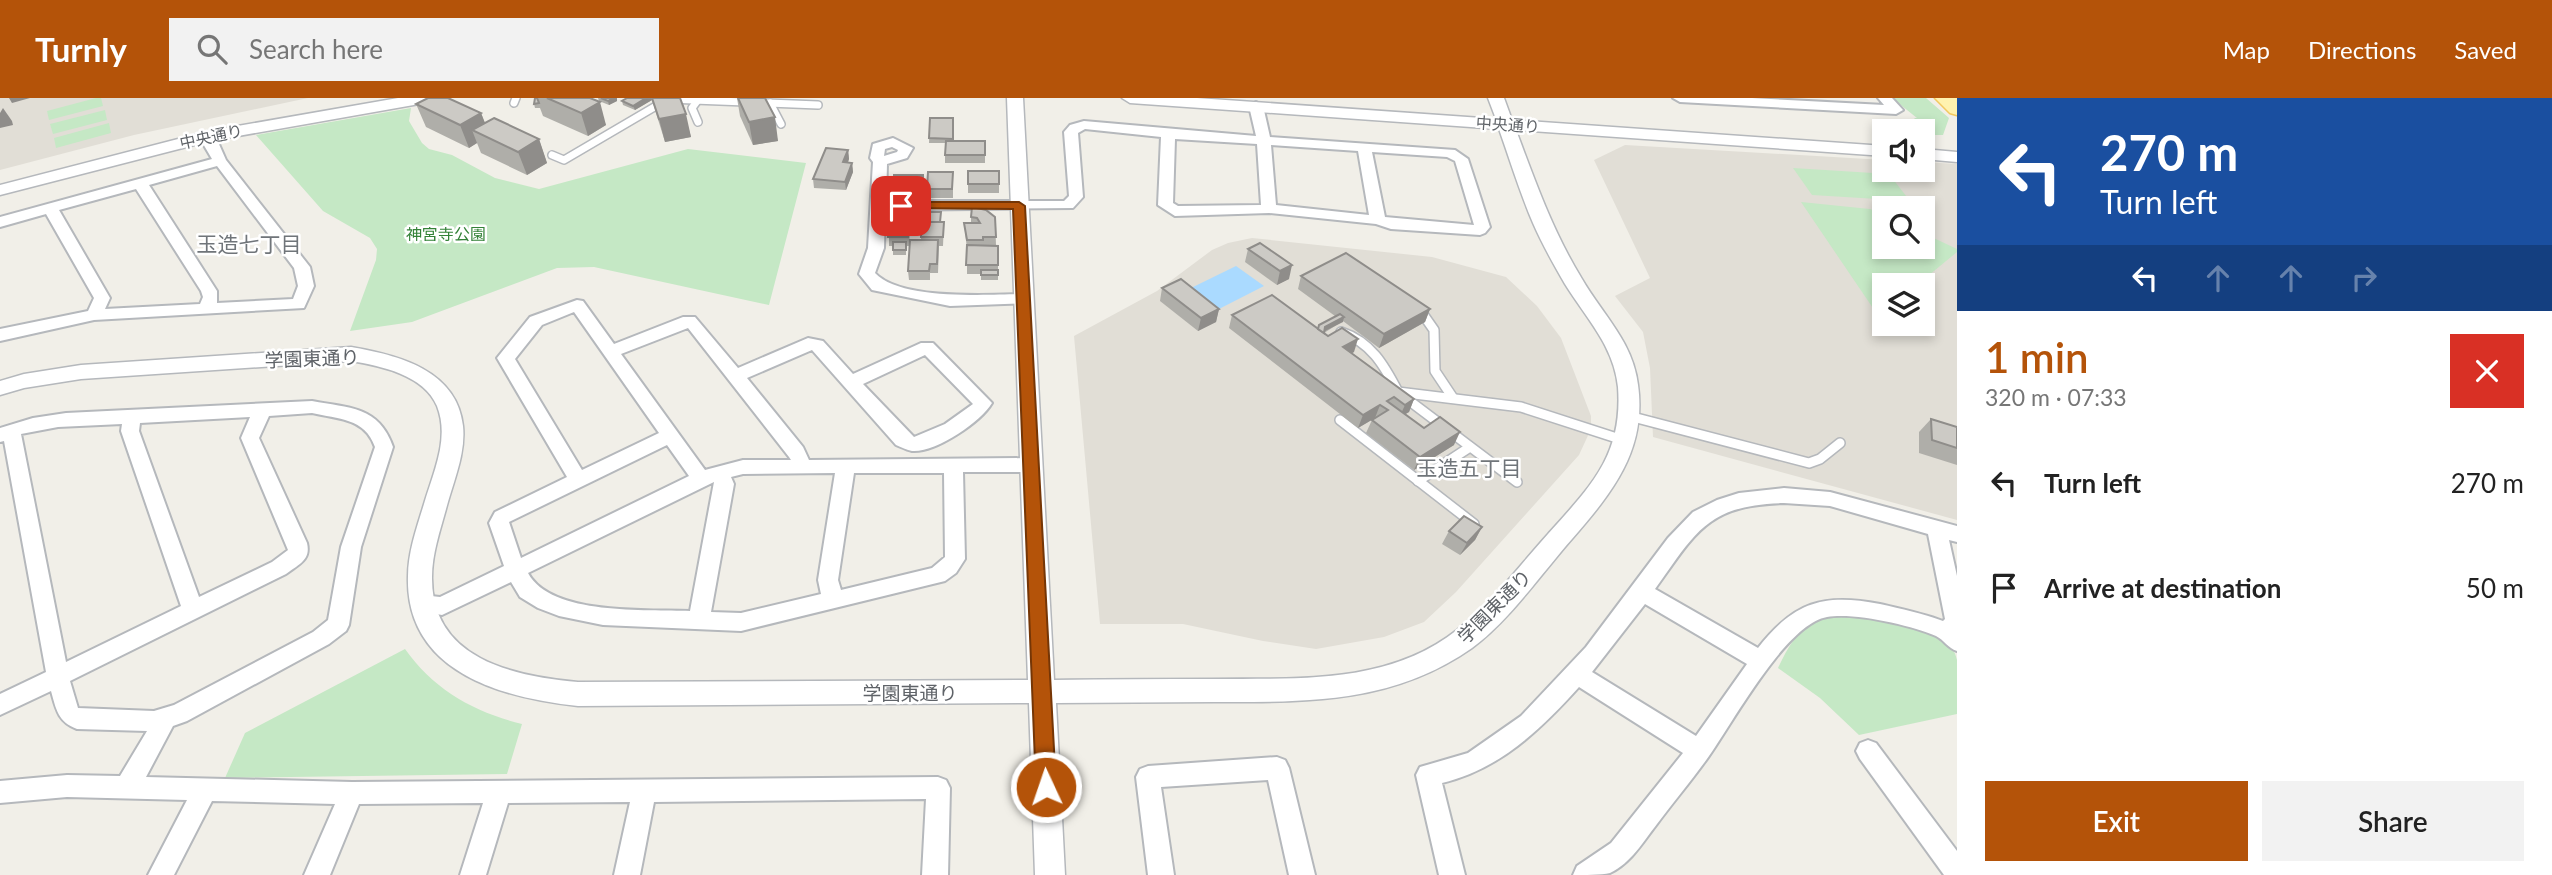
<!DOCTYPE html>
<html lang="en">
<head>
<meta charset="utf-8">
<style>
	:root { --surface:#fff; --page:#f2f2f2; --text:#222; --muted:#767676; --accent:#b45309 }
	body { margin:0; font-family:Lato,"Noto Sans JP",sans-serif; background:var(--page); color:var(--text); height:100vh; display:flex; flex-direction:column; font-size:26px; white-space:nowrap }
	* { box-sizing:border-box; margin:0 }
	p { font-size:23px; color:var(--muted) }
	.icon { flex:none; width:38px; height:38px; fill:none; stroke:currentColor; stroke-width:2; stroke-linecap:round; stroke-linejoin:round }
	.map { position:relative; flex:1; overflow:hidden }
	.side { display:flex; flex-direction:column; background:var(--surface); width:595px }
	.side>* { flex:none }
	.banner { background:#1a4fa0; color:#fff; overflow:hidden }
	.fabs { position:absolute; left:1872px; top:21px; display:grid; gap:14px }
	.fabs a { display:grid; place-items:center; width:63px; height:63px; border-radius:0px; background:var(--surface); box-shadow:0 4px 10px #0003; font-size:35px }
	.pin { position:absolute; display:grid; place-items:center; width:60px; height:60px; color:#fff; margin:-30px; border-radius:14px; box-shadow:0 4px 10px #0006 }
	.me { position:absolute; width:77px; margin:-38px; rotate:357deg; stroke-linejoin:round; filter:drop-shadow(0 0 5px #0008) }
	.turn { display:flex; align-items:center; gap:24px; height:147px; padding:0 28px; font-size:32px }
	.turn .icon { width:91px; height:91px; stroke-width:2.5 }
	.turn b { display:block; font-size:49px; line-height:60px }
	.lanes { display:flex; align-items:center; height:66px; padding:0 28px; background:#0003; justify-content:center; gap:35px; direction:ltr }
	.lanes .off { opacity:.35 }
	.round { display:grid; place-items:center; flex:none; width:74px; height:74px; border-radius:0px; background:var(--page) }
	.summary { display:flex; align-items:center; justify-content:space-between; height:119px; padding:0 28px }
	h1 { font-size:42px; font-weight:600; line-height:52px; color:var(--accent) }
	.primary-button { display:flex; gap:14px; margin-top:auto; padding:14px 28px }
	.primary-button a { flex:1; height:80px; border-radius:0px; background:var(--accent); color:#fff; font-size:28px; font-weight:600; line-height:80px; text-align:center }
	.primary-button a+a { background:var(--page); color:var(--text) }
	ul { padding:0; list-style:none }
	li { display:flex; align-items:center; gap:21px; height:105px; padding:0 28px }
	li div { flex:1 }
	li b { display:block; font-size:26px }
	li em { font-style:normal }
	header { display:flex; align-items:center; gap:42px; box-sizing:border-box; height:98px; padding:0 35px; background:var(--accent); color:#fff }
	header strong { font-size:33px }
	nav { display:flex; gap:38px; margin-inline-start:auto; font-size:24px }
	.search { width:490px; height:63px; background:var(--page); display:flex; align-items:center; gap:18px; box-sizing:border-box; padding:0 24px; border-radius:0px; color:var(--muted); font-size:26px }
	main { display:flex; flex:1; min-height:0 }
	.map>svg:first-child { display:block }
	.education { fill:#e1ded6; fill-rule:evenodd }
	.green { fill:#c5e8c5 }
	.water { fill:#aadaff }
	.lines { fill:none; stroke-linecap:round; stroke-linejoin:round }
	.service-far1-casing { stroke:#b5b8bc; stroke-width:10 }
	.service-casing { stroke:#b5b8bc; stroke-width:12 }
	.minor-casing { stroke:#b5b8bc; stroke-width:4 }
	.tertiary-casing { stroke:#b5b8bc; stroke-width:3 }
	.primary-casing { stroke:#f2c960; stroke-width:3 }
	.service-far1 { stroke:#fff; stroke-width:7 }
	.service { stroke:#fff; stroke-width:9 }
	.minor { fill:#fff; fill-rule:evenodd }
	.tertiary { fill:#fff; fill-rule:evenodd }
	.primary { fill:#fff2af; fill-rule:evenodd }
	.wall { fill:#afaea9 }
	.shaded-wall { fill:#8f8d8a }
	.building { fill:#cccac5; stroke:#8f8d8a; stroke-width:2 }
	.route { fill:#b45309; stroke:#753606; stroke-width:2 }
	.labels { text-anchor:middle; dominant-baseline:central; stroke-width:5; stroke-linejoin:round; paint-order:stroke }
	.far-street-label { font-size:16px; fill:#5f6368; stroke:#fff }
	.far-park-label { font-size:16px; fill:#348238; stroke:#fff }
	.street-label { font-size:19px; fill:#5f6368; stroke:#fff }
	.neighbourhood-label { font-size:21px; fill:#70757a; stroke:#fff }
</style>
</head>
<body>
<header>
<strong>Turnly</strong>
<div class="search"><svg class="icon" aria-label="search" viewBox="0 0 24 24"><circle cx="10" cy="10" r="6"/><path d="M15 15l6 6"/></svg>Search here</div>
<nav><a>Map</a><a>Directions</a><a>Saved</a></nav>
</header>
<main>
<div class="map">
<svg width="1957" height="777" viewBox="0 0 1957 777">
	<rect width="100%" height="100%" fill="#f1efe8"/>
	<!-- education -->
	<g class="education">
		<path d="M0,0h308l-174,37 -134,35z"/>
		<path d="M1625,47l260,15v10h38v-8l34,2v356l-304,-83 -3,-69 -7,-36 -28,-36 35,-18 -56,-118zM1885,110h38v39h-38zM1885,187h38v39h-38z"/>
		<path d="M1252,140l180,19 74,20 31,29 24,32 30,78v13l-12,26 -123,137 -32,30 -40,15 -68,12 -53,-8 -80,-17h-83l-26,-288 83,-45 55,-41 16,-7z"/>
	</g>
	<!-- green -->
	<g class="green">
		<path d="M96,0h5l2,8 -54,14 -2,-9z"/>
		<path d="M1892,0h34l23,20 -6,17h-12l-17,-17h3z"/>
		<path d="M411,10l-2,13 13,22 7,6 23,6 43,23 44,11 149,-40 118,14 -37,142 -175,-38 -37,1 -145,54 -62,9 26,-71 1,-11 -7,-11 -47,-27 -67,-76z"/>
		<path d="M105,12l2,10 -54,14 -3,-10z"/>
		<path d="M109,25l2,10 -55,15 -2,-10z"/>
		<path d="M1793,70l96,6 21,27 -98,-6z"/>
		<path d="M1801,104l69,7 15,6v32h38v-14l34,16v3l-40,33h-32v27l-6,5z"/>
		<path d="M1860,515c26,7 92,14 97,47 0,17 0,37 0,54l-98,21 -39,-37 -42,-30c21,-44 34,-53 82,-55z"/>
		<path d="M405,551c29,41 69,63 117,75l-15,50 -282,4 20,-45z"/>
	</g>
	<!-- water -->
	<path class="water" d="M1236,168l28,20 -47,24 -28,-21z"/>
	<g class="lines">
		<!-- service-far1 casing -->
		<g class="service-far1-casing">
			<g id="service-far1">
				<path d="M698,2l-6,8 6,14"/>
				<path d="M514,5l2,-5"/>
				<path d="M770,5l11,21"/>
				<path d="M552,57l12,5 104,-61 150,6"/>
			</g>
		</g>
		<!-- service casing -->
		<g class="service-casing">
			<g id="service">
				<path d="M1420,212l14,20 1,41 18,27"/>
				<path d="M1341,234c30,10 43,33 57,60"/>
				<path d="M1398,294l123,15 105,34"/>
				<path d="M1403,298l114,86"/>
				<path d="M1629,318l180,47 11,-4 20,-16"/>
				<path d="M1340,322l134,104"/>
				<path d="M1418,383l52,-34"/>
			</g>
		</g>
		<!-- minor casing -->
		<g class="minor-casing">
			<g id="minor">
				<path d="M1673,0h79l132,7 -6,-7h14l11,12 -7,4 -216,-12z"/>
				<path d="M1256,4l7,4 7,31 185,13 13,9 22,68 -5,6 -5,2 -89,-6 -15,-5 -107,-11 -94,3 -17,-11 3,-68 -76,-8 -7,4 5,64 -10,11 -188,2 -1,38 -9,25c25,27 111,22 147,21l6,1 2,4 -2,4 -78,3 -78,-16 -13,-16 9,-26 5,-86 -3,-4 3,-14 20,-6 20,10 -6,10 -20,6 -1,37h178l5,-5 -5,-64 6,-7 14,-4 172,15 -7,-30zM1175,41l82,5 4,61 -83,1 -5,-3zM1271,47l87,6 11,64 -93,-10zM892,49l6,3 -1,2 -13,4 1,-7zM1372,54l75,5 8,4 19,64 -89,-8z"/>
				<path d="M209,34l5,1 12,27 84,107 4,19 -10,22 -210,12 -94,21v-12l88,-18 6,-13 -48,-84 -46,13v-10l212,-58 -10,-17v-6zM217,68l77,102 4,18 -5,13 -76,4v-12l-68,-106zM136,91l65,102 2,6 -3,7 -95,5 5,-11 -51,-88z"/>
				<path d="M577,202l6,1 31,43 69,-27h12l43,51 70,-30 15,3 30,33 68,-31h12l59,60c-11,19 -57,50 -80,48 -5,-1 -11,-4 -16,-6l-84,-95 -65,28 56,69 6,13 221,-2 7,2 2,5 -2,5 -7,2h-67l2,87 -9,14 -11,8 -204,50 -138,-6 -44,-9 -21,-8 -18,-11 -9,-15 -69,33 -27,-5 -4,-6 4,-6 7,-3 18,2 64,-31 -15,-43 6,-11 72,-35 -70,-119 33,-41zM574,214l85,121 -77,37 -67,-111 27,-34zM688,230l101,129 2,3h-48l-38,10 -84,-116zM925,257l48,49 -28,20 -31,13 -51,-53zM667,347l22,31 -168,82 -12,-36zM835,375l-17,107 3,14 -80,19 -30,-1 23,-128 -3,-7 12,-3zM854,375h90l1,84 -13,11 -91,22 -3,-10zM714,384l-24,129c-43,-2 -139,5 -162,-38z"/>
				<path d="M312,303c37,7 67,5 81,46l-32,100 -12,78 -3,6 -17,13 -142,77 -14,5 -27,51 206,5 586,-5 8,3 4,8 -2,87h-26l4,-76 -272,3 -14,73h-26l16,-73 -122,1 -22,72h-26l23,-72 -124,1 -29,71h-26l31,-71 -123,-3 -38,74h-26l39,-75 -120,-3 -67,6v-22l67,-6 53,1 27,-45 -70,-2c-19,-7 -21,-20 -26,-38l-51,24v-21l46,-22 -42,-231 -4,1v-14l33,-10 33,-5zM312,315c26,6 53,5 63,34l-34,100 -13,73 -15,12 -139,73 -20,6 -76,-3 -8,-27 216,-107c13,-10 25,-14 21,-31l-48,-105 10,-22zM250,319l-9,21 47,112 -16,12 -73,35 -60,-166 1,-8zM122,326l-1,7 60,175 -115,56 -45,-228 37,-7z"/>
				<path d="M1784,390l46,4 127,34v16l-8,-2 8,36v75c-9,-3 -13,-11 -21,-15 -25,-11 -83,-24 -109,-19 -41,7 -94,105 -118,139 -16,23 -35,45 -52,68 -14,18 -26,39 -47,49 -9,2 -26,2 -37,2l4,-9 34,-23 72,-90 -104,-66c-39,43 -79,82 -137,96l23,92h-26l-23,-100 4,-8 48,-14 53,-37 65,-69 82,-109 25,-26 24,-12 22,-7zM1784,405l46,3 98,28 17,85 -2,2c-21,-8 -41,-12 -63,-17 -57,-11 -86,-2 -122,44l-103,-59c41,-57 52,-84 129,-86zM1645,506l102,60 -51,72 -104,-64z"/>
				<path d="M1868,642l8,3 81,108v24h-13l-84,-116 -4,-8 4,-8z"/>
				<path d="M1277,659l8,3 4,8 26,107h-26l-21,-95 -107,7 13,88h-26l-12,-98 4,-8 8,-3z"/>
			</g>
		</g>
		<!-- tertiary casing -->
		<g class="tertiary-casing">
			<g id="tertiary">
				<path d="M398,0h35l-8,5 -215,38 -210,54v-10l209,-54z"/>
				<path d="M1007,0h16l31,582c53,-1 106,-1 159,-1 83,-1 175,6 244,-49 35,-27 62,-64 91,-96 43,-48 75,-79 70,-147 -4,-41 -32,-69 -53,-103 -11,-19 -23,-40 -32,-61 -13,-30 -23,-63 -34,-94l-369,-26 -8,-5h75l299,21 -8,-21h16l8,22 373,26v10l-369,-26c19,51 37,102 66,149 21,36 51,63 56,106 9,65 -26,108 -66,154 -30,34 -63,82 -100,109 -80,56 -165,54 -258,54 -53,0 -106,1 -158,1l9,172h-30l-6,-172 -451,3c-76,-8 -173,-34 -170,-130 0,-24 9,-49 16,-72 9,-31 26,-65 13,-98 -13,-31 -56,-40 -86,-45l-270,18 -57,9 -24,7v-14l24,-7 57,-9 270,-18c47,8 106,23 112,79 3,28 -10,56 -17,83 -6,22 -14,45 -14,68 -1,82 81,99 146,105l450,-2z"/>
				<path d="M1923,51l34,3v10l-34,-3z"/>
			</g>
		</g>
		<!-- primary casing -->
		<g class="primary-casing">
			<path id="primary" d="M1935,0h22v17l-7,-2z"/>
		</g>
		<!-- service-far1 -->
		<use href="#service-far1" class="service-far1"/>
		<!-- service -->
		<use href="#service" class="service"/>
		<!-- minor -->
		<use href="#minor" class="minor"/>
		<!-- tertiary -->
		<use href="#tertiary" class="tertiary"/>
		<!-- primary -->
		<use href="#primary" class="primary"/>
	</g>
	<!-- wall -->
	<g class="wall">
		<path d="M535,0h55l16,27 -18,11 -45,-20 -3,-8h-5l-1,-4z"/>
		<path d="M598,0h19v3l-8,4 -10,-4z"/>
		<path d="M627,0h53l11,39 -26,5 -13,-42 -17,10 -12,-5 -1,-4z"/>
		<path d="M737,0h28l13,43 -25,4 -13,-29z"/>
		<path d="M416,6l65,9 4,10 54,16 8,24 -20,12 -46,-22 -4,-10 -8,5 -43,-21z"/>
		<path d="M930,20h23v23h32v22h-40v-20h-16z"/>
		<path d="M848,52l1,9 -1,4h4l1,9 -7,18 -32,-2 -1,-9z"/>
		<rect x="968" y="73" width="31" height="22"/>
		<path d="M953,74v26h-26v-9z"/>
		<path d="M924,82l-1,18h-30l-1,-8z"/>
		<path d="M909,112l1,21 -1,15h-3v9h-13v-9h-4v-17h-8l-1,-9z"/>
		<path d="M971,119h24l1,28 2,1v34h-17v-6h-14v-25l-3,-26h7z"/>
		<path d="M941,124h3l-1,24h-4l-1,27h-8v7h-21l-1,-9 13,-31v-3z"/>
		<path d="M1260,145l29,36 -12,6 -32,-23 3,-13z"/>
		<path d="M1301,178l129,33 -5,13 -46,26 -36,-27 -19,12 30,19 -2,1 62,46 -5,13 -4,2 19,14 30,17 -40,25 -48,-37 6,-13 3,-2 -17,10 -129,-100 3,-13 86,14 17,-13 -37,-27z"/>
		<path d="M1162,190l57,21 -3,13 -18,9 -38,-30z"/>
		<path d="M1931,321l26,8v38l-38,-12v-21z"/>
		<path d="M1482,429l-7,13 -15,15 -18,-11 7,-13z"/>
	</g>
	<!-- shaded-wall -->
	<g class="shaded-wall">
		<path d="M9,0h21l-18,5z"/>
		<path d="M613,0h4v3l-8,4 -1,-4z"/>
		<path d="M646,0h5l1,2 -17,10 -2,-4z"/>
		<path d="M600,4l6,23 -18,11 -7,-23z"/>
		<path d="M3,10l9,13 1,4 -13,3v-15z"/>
		<path d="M481,15l9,23 -18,-6 5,13 -8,5 -9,-23z"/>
		<path d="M686,16l5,23 -26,5 -6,-23z"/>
		<path d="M775,19l3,24 -25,4 -4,-23z"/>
		<path d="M539,41l8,24 -20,12 -9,-23z"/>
		<path d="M848,52l1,9 -5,12 -1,-9z"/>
		<path d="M852,65l1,9 -7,18 -1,-8z"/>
		<path d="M1292,167l-3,14 -12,6 3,-14z"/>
		<path d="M1219,211l-3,13 -18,9 3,-13z"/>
		<path d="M1430,211l-5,13 -46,26 5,-14z"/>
		<path d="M1344,219l-1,5 -20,10 2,-5z"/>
		<path d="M1358,241l-4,13 -15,8 4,-13z"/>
		<path d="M1414,301l-5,13 -10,6 6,-13z"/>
		<path d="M1380,307l-5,13 -17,10 5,-13z"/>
		<path d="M1460,334l-6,13 -40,25 6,-13z"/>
		<path d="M1482,429l-7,13 -15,15 7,-12z"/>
	</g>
	<!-- building -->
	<g class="building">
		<path d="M428,0h20l33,15 -21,12 -44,-21z"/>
		<path d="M535,0h2l2,5 -5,1z"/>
		<path d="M547,0h43l10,4 -19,11z"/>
		<path d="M601,0h12l-5,3z"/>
		<path d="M627,0h19l-13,8 -11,-5z"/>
		<path d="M652,0h28l6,16 -27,5z"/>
		<path d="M738,0h27l10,19 -26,5z"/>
		<path d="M494,20l45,21 -21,13 -46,-22z"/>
		<path d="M930,20h23v21l-24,-1z"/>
		<path d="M946,43h39v14h-40z"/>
		<path d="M826,50l22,2 -5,12 9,1 -7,19 -32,-3z"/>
		<rect x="968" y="73" width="31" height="13"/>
		<path d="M928,74h25l-1,17h-25z"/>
		<path d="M894,77h29v6v-4h-29z"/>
		<path d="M893,79h30l-1,13h-30z"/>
		<path d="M972,109l14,3 9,7 1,20h-13v3h-16l-3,-17h16l-3,-5 -6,-1z"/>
		<path d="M881,111l28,1 -1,10h-28z"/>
		<path d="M923,114h18l-1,10h-18z"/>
		<path d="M889,124h20l-1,15h-20z"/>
		<path d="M922,124h22l-1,15h-22z"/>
		<path d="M910,142h28l-1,24h-7l-1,7h-21z"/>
		<rect x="893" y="144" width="13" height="8"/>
		<path d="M1260,145l32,22 -12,6 -32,-22z"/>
		<path d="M967,147l31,1v19h-32z"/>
		<path d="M1346,155l84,56 -46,25 -83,-58z"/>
		<rect x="981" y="172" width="17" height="5"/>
		<path d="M1181,181l38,30 -18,9 -39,-30z"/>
		<path d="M1272,197l56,41 14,-8 16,11 -15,8 71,52 -9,6 -11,-8 -7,4 37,27 16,-11 20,15 -40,25 -48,-37 16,-10 -8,-5 -17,10 -131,-100z"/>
		<path d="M1340,216l4,3 -19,10 -1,6 -6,-4 1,-4z"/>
		<path d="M1931,321l26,8v21l-25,-8z"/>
		<path d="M1464,418l18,11 -15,16 -18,-12z"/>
	</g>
	<!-- route -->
	<path class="route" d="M901,104h118l6,4 31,581 -3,7 -7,3 -7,-3 -3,-7 -23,-578 -117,-1 -1,-2z"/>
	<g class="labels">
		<!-- far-street labels -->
		<g class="far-street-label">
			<text transform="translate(1508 26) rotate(4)">中央通り</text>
			<text transform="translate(211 38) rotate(-12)">中央通り</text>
		</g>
		<!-- far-park labels -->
		<g class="far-park-label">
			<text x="446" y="135">神宮寺公園</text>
		</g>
		<!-- street labels -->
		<g class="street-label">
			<text transform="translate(312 260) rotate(-2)">学園東通り</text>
			<text transform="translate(1494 508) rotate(-45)">学園東通り</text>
			<text x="910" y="594">学園東通り</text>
		</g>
		<!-- neighbourhood labels -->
		<g class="neighbourhood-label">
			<text x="249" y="145">玉造七丁目</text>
			<text x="1469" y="369">玉造五丁目</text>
		</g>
	</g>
</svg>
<div class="fabs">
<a><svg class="icon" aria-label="sound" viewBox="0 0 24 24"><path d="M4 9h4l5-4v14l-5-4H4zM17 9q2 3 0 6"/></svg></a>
<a><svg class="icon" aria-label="search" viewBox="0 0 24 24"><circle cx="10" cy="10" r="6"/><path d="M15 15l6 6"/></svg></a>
<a><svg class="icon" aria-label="layers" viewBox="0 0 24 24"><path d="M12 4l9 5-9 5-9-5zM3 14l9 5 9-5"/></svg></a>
</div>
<div class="pin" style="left:901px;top:108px;background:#d93025"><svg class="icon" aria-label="arrive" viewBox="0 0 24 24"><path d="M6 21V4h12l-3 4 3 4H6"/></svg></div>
<svg class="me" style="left:1046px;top:689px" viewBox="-20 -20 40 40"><circle r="17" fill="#b45309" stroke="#fff" stroke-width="3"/><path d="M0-11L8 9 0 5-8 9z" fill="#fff"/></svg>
</div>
<section class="side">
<div class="banner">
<div class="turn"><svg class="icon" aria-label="left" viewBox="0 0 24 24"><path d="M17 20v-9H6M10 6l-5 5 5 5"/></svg><div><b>270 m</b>Turn left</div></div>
<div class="lanes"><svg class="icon" aria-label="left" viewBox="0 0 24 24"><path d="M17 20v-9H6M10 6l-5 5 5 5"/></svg><svg class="icon off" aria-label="ahead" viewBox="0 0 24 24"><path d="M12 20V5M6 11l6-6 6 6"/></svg><svg class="icon off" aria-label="ahead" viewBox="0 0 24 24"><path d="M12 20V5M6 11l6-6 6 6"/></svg><svg class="icon off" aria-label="right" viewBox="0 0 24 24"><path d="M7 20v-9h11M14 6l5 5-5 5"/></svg></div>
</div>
<div class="summary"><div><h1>1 min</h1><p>320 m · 07:33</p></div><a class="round" style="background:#d93025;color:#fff"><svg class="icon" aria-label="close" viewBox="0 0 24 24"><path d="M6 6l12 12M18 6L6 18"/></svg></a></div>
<ul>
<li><svg class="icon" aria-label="left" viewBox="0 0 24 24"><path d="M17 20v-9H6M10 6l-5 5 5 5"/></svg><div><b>Turn left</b></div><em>270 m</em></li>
<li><svg class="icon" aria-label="arrive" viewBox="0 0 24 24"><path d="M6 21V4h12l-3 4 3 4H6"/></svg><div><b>Arrive at destination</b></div><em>50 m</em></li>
</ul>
<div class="primary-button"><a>Exit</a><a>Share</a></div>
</section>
</main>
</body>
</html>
